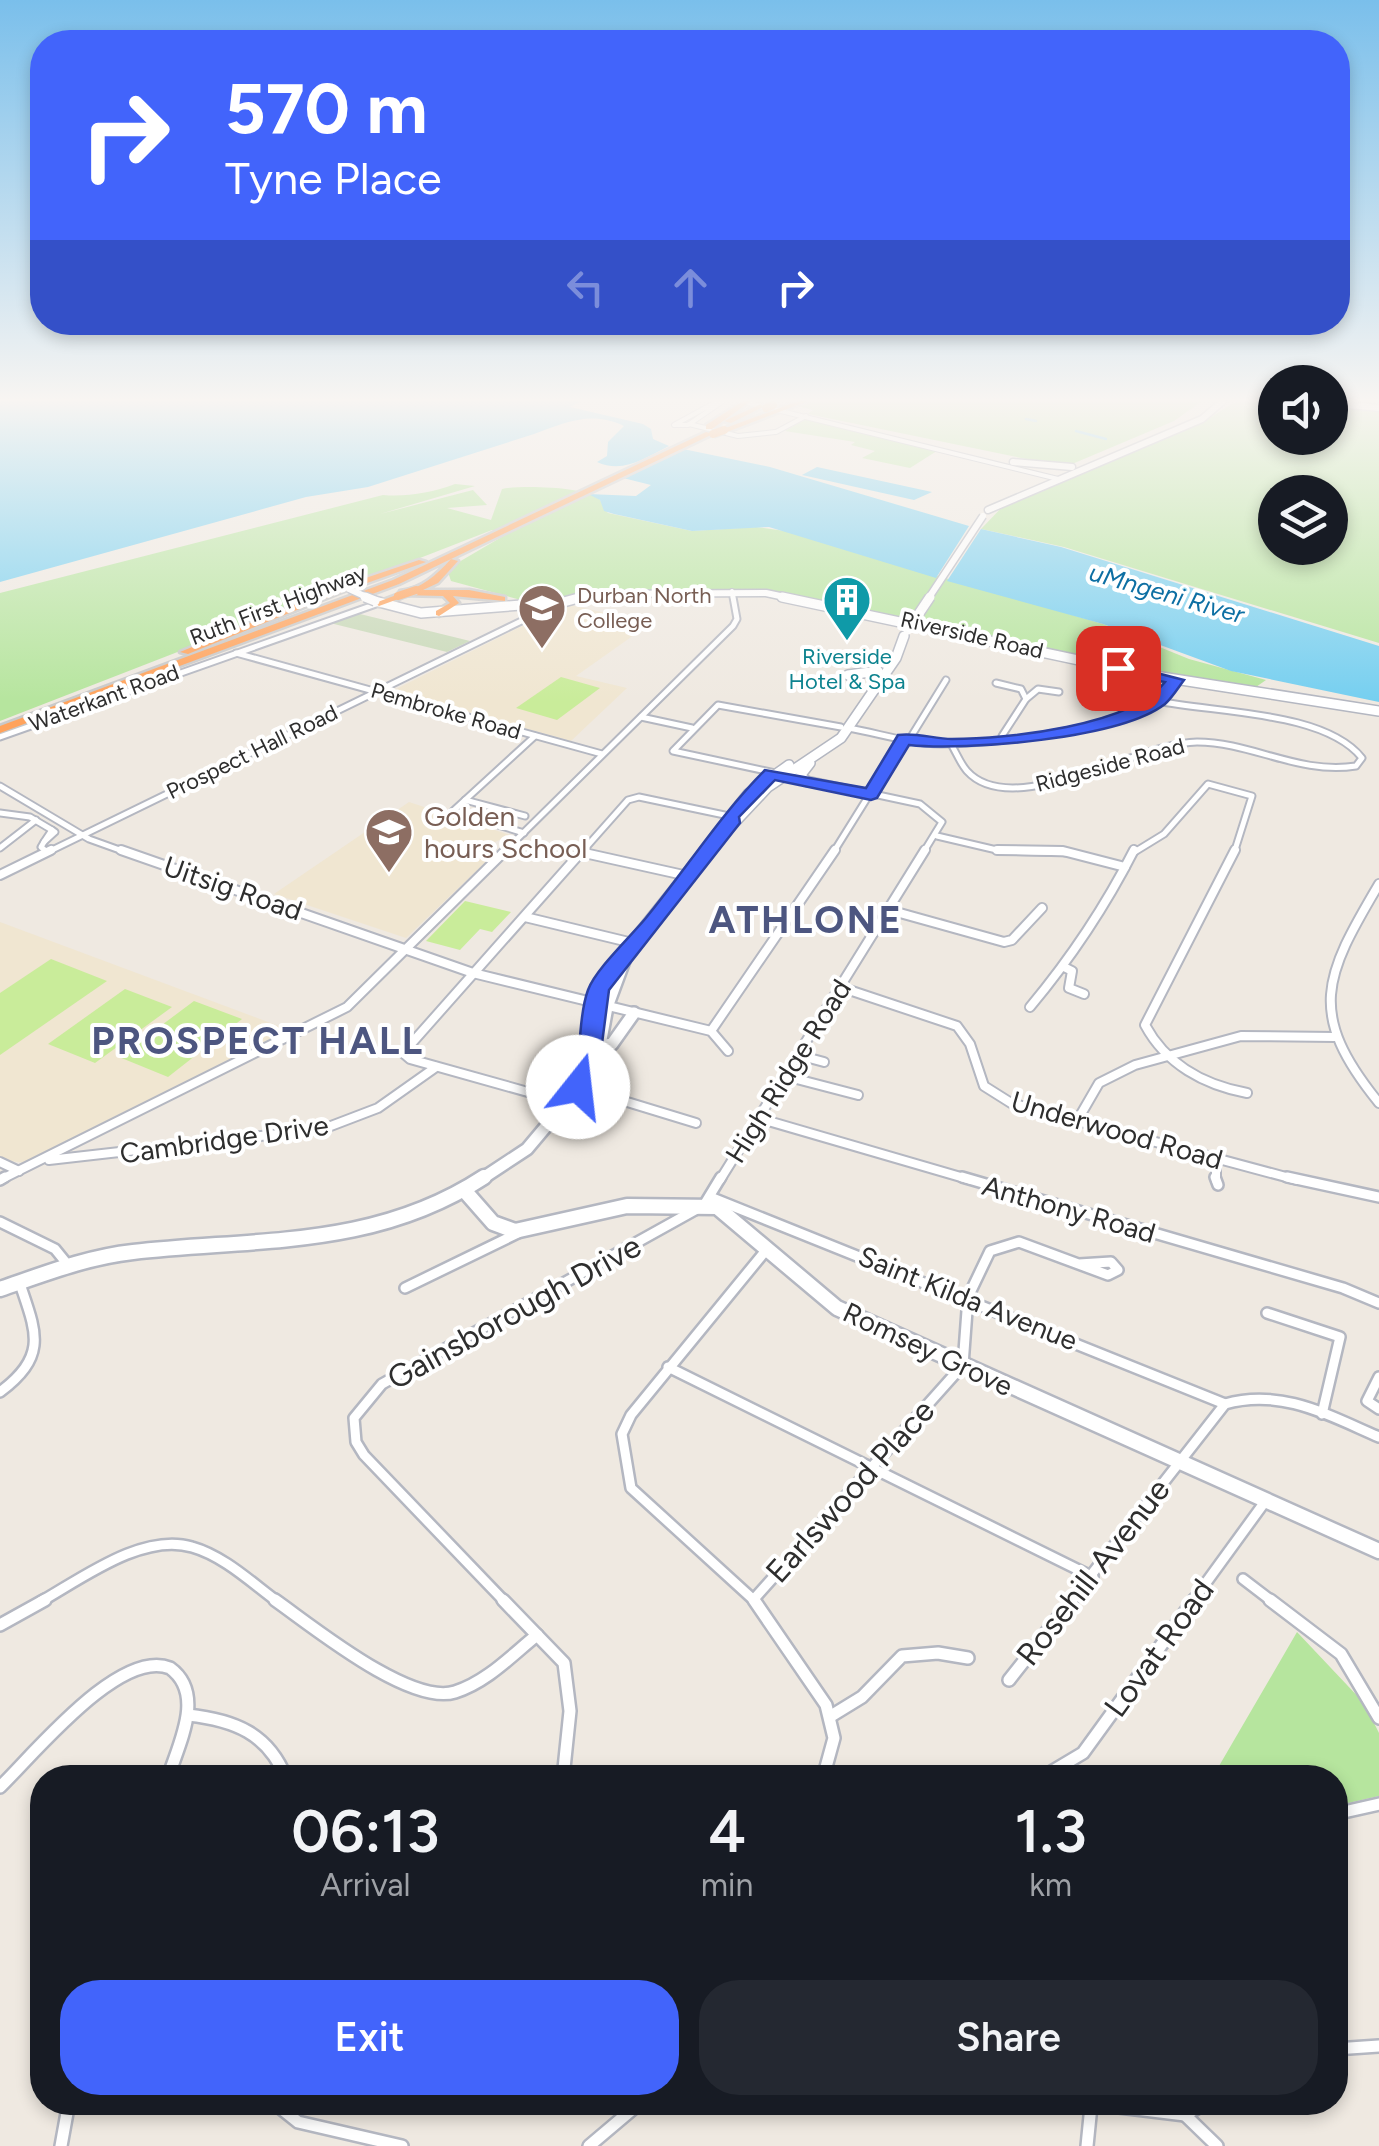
<!DOCTYPE html>
<html lang="en">
<head>
<meta charset="utf-8">
<style>
	:root { --surface:#171b24; --page:#242831; --text:#f1f3f6; --muted:#9ea1a6; --accent:#4264fb }
	body { margin:0; font-family:Figtree,sans-serif; background:var(--page); color:var(--text); height:100vh; display:flex; flex-direction:column; font-size:38px; white-space:nowrap }
	* { box-sizing:border-box; margin:0 }
	p { font-size:32px; color:var(--muted) }
	.icon { flex:none; width:55px; height:55px; fill:none; stroke:currentColor; stroke-width:2; stroke-linecap:round; stroke-linejoin:round }
	.map { position:relative; flex:1; overflow:hidden }
	.sheet { position:absolute; left:30px; top:1765px; width:1318px; height:350px; display:flex; flex-direction:column; background:var(--surface); border-radius:40px; box-shadow:0 5px 15px #0003 }
	.sheet>* { flex:none }
	.guide { position:absolute; left:30px; top:30px; width:1320px; height:305px; border-radius:40px; box-shadow:0 5px 15px #0003; background:#4264fb; color:#fff; overflow:hidden }
	.fabs { position:absolute; left:1258px; top:365px; display:grid; gap:20px }
	.fabs a { display:grid; place-items:center; width:90px; height:90px; border-radius:50%; background:var(--surface); box-shadow:0 5px 15px #0003; font-size:50px }
	.pin { position:absolute; display:grid; place-items:center; width:85px; height:85px; color:#fff; margin:-42px; border-radius:20px; box-shadow:0 5px 15px #0006 }
	.me { position:absolute; width:110px; margin:-55px; rotate:16deg; stroke-linejoin:round; filter:drop-shadow(0 0 8px #0008) }
	.turn { display:flex; align-items:center; gap:35px; height:210px; padding:0 30px; font-size:45px }
	.turn .icon { width:130px; height:130px; stroke-width:2.5 }
	.turn b { display:block; font-size:70px; line-height:85px }
	.lanes { display:flex; align-items:center; height:95px; padding:0 30px; background:#0003; justify-content:center; gap:50px; direction:ltr }
	.lanes .off { opacity:.35 }
	.eta { display:flex; justify-content:space-evenly; align-items:center; height:170px; text-align:center }
	.eta b { font-size:60px; font-weight:600; line-height:70px }
	.button { display:flex; gap:20px; margin-top:auto; padding:20px 30px }
	.button a { flex:1; height:115px; border-radius:40px; background:var(--accent); color:#fff; font-size:40px; font-weight:600; line-height:115px; text-align:center }
	.button a+a { background:var(--page); color:var(--text) }
	.map>svg:first-child { display:block }
	.education { fill:#f0e6d1 }
	.green { fill:#b6e59e; fill-rule:evenodd }
	.cemetery { fill:#c8d9b8 }
	.pitch { fill:#c9ec9a }
	.water { fill:#75cff0 }
	.lines { fill:none; stroke-linecap:round; stroke-linejoin:round }
	.stream { stroke:#75cff0; stroke-width:2.5 }
	.street-far4-casing { stroke:#b4b7c1; stroke-width:6 }
	.street-far3-casing { stroke:#b4b7c1; stroke-width:9 }
	.street-far2-casing { stroke:#b4b7c1; stroke-width:12 }
	.street-far1-casing { stroke:#b4b7c1; stroke-width:14 }
	.street-casing { stroke:#b4b7c1; stroke-width:16 }
	.secondary-far3-casing { stroke:#b4b7c1; stroke-width:9 }
	.secondary-far2-casing { stroke:#b4b7c1; stroke-width:12 }
	.secondary-far1-casing { stroke:#b4b7c1; stroke-width:16 }
	.secondary-casing { stroke:#b4b7c1; stroke-width:19 }
	.highway-casing { stroke:#c9c9c9; stroke-width:5 }
	.street-far4 { stroke:#fff; stroke-width:4 }
	.street-far3 { stroke:#fff; stroke-width:5 }
	.street-far2 { stroke:#fff; stroke-width:8 }
	.street-far1 { stroke:#fff; stroke-width:9 }
	.street { stroke:#fff; stroke-width:11 }
	.secondary-far3 { stroke:#fff; stroke-width:6 }
	.secondary-far2 { stroke:#fff; stroke-width:9 }
	.secondary-far1 { stroke:#fff; stroke-width:11 }
	.secondary { stroke:#fff; stroke-width:14 }
	.highway { fill:#ffa35c; fill-rule:evenodd }
	.secondary-bridge-far1-casing { stroke:#b4b7c1; stroke-width:9; stroke-linecap:butt }
	.secondary-bridge-casing { stroke:#b4b7c1; stroke-width:12; stroke-linecap:butt }
	.highway-bridge-casing { stroke:#c9c9c9; stroke-width:10; stroke-linecap:butt }
	.secondary-bridge-far1 { stroke:#fff; stroke-width:6 }
	.secondary-bridge { stroke:#fff; stroke-width:9 }
	.highway-bridge { stroke:#ffa35c; stroke-width:8 }
	.route { fill:#4264fb; stroke:#2b41a3; stroke-width:2.5 }
	.labels { text-anchor:middle; dominant-baseline:central; stroke-width:8; stroke-linejoin:round; paint-order:stroke }
	.far-education-label { font-size:22px; fill:#785e54; stroke:#fff; text-anchor:start }
	.far-street-label { font-size:22px; fill:#2e2e2e; stroke:#fff }
	.far-culture-label { font-size:22px; fill:#0d838f; stroke:#fff }
	.far-water-label { font-size:25px; font-style:italic; fill:#0d6fa3; stroke:#fff }
	.education-label { font-size:28px; fill:#785e54; stroke:#fff; text-anchor:start }
	.street-label { font-size:28px; fill:#2e2e2e; stroke:#fff }
	.near-street-label { font-size:32px; fill:#2e2e2e; stroke:#fff }
	.district-label { font-size:38px; font-weight:bold; letter-spacing:2.5px; fill:#4d5680; stroke:#fff }
</style>
</head>
<body>
<div class="map">
<svg width="1379" height="2146" viewBox="0 0 1379 2146">
	<rect width="100%" height="100%" fill="#efe9e1"/>
	<!-- education -->
	<g class="education">
		<path d="M566,604l85,19 -75,53 51,12 -56,53 -179,-50z"/>
		<path d="M409,802l101,33 -15,7 -4,5 3,7 -88,84 -132,-44z"/>
		<path d="M0,922l292,109 -265,132 -17,-2 -10,-5z"/>
	</g>
	<!-- green -->
	<g class="green">
		<path d="M808,401h394l-28,20 -109,46 -257,-53 5,-4 -16,-4z"/>
		<path d="M1275,401v37h55v-33l49,5v233l-315,-96 -83,-18 25,-26 196,-80 31,-20zM1275,492h55v56h-55z"/>
		<path d="M806,419l134,30 -30,19 -48,-10 13,-7 -24,-6 4,-3 -70,-11z"/>
		<path d="M455,484l20,2 -95,28 93,-24 14,15 -40,3 44,12 11,-31c15,-4 87,-3 98,11 3,4 4,9 8,13l84,18 64,-4 29,4 318,93 86,35 77,21 -10,7 -71,-10 -422,-88 -172,4 -59,10 -81,-22 -4,-12 58,-34 -13,-5 -492,191v-128l383,-98c23,2 48,-2 72,-11z"/>
		<path d="M1297,1632l67,71 15,30v63l-44,10v-28h-123z"/>
	</g>
	<!-- cemetery -->
	<path class="cemetery" d="M356,613l114,28 -23,11 -117,-29z"/>
	<!-- pitch -->
	<g class="pitch">
		<path d="M561,677l39,11 -43,32 -41,-12z"/>
		<path d="M465,901l46,11 -19,20 -12,-3 -20,21 -34,-9z"/>
		<path d="M51,959l56,22 -107,74v-62z"/>
		<path d="M125,989l47,18 -77,56 -47,-19z"/>
		<path d="M194,1001l48,18 -74,58 -49,-20z"/>
	</g>
	<!-- water -->
	<g class="water">
		<path d="M0,401h582l-12,6 73,17 8,5 2,10 16,7c-24,12 -46,28 -72,16l10,-6 1,-14 16,-16c-33,-16 -60,-3 -90,8l-166,53 -62,10 -306,85z"/>
		<path d="M683,449l87,18 199,59 -33,52 -167,-51 -77,4 -78,-17 -10,-3 -4,-11 -12,-6 48,2 15,-11 -28,-7z"/>
		<path d="M817,467l115,25 -18,8 -112,-25z"/>
		<path d="M981,529l80,18 318,99v56l-148,-31 -128,-47 -156,-43z"/>
	</g>
	<g class="lines">
		<!-- stream -->
		<g class="stream">
			<path d="M1026,419l10,2"/>
			<path d="M1076,431l30,8"/>
		</g>
		<!-- street-far4 casing -->
		<g class="street-far4-casing">
			<g id="street-far4">
				<path d="M718,401l-44,24h14l35,-24"/>
				<path d="M740,401l318,78"/>
				<path d="M689,424l49,12 37,-4"/>
				<path d="M776,432l30,-16"/>
				<path d="M732,591l1,8"/>
			</g>
		</g>
		<!-- street-far3 casing -->
		<g class="street-far3-casing">
			<g id="street-far3">
				<path d="M236,653l366,101"/>
				<path d="M996,683l25,6 5,10 -24,37"/>
				<path d="M1026,699l12,-10 21,3"/>
				<path d="M641,717l51,11"/>
				<path d="M841,727l-123,-22 -45,46 247,53 22,18 -19,31"/>
				<path d="M848,728c30,5 63,16 93,16 61,-1 197,-13 235,-64"/>
				<path d="M0,737l379,-134"/>
				<path d="M909,740l37,-60"/>
				<path d="M951,744c5,8 9,19 16,27 46,51 172,-29 230,-29 55,0 102,33 159,24l6,-8c-37,-47 -147,-45 -204,-57"/>
				<path d="M0,786l89,53 39,14"/>
				<path d="M465,800l60,16"/>
				<path d="M0,813l30,4 22,13"/>
				<path d="M52,830l3,2 -11,10z"/>
				<path d="M524,833l-71,-22 82,-75"/>
				<path d="M937,836l64,15 68,2"/>
				<path d="M44,842l-3,5 6,5"/>
				<path d="M0,848l36,-28"/>
				<path d="M46,853l496,-242"/>
				<path d="M503,853l230,-227 4,-7 -4,-22"/>
				<path d="M581,853l47,-53 11,-3 95,20"/>
				<path d="M833,853l71,-114"/>
				<path d="M1133,853l31,-19 44,-50 44,12 -18,57"/>
			</g>
		</g>
		<!-- street-far2 casing -->
		<g class="street-far2-casing">
			<g id="street-far2">
				<path d="M121,850l352,123 238,58 17,20"/>
				<path d="M997,850l66,1 62,16"/>
				<path d="M1235,850l-90,175c21,39 59,60 102,68"/>
				<path d="M580,852l108,24"/>
				<path d="M0,875l51,-25"/>
				<path d="M1379,884c-55,93 -73,129 0,219"/>
				<path d="M889,910l115,32 8,-2 30,-32"/>
				<path d="M525,917l112,27"/>
				<path d="M1064,967l8,4 -3,17 15,6"/>
				<path d="M840,987l117,39 13,18 14,42 27,17 286,77"/>
				<path d="M1030,1007c41,-49 75,-100 104,-157"/>
				<path d="M711,1031l124,-181"/>
				<path d="M798,1055l26,7"/>
				<path d="M785,1076l73,19"/>
				<path d="M578,1087l118,36"/>
				<path d="M567,1103l-157,-44 -7,-6 180,-203"/>
				<path d="M758,1118l213,62"/>
				<path d="M1077,1121l22,-38 36,-18 106,-29 94,1"/>
				<path d="M1216,1158v22"/>
				<path d="M49,1160l274,-31 55,-21 58,-41"/>
				<path d="M0,1162l19,9"/>
				<path d="M0,1180l347,-173 159,-157"/>
				<path d="M720,1180l205,-330"/>
			</g>
		</g>
		<!-- street-far1 casing -->
		<g class="street-far1-casing">
			<g id="street-far1">
				<path d="M962,1177l381,111 36,15"/>
				<path d="M1215,1177l3,8"/>
				<path d="M1287,1177l92,20"/>
				<path d="M0,1180l5,-3"/>
				<path d="M710,1197l515,207"/>
				<path d="M0,1222l55,27 13,16"/>
				<path d="M405,1288l113,-55"/>
				<path d="M1267,1313l73,24 -18,77"/>
				<path d="M668,1367l425,210"/>
				<path d="M1379,1377l-12,24 12,8"/>
				<path d="M0,1392c49,-37 36,-60 19,-111"/>
				<path d="M1243,1579l30,23"/>
				<path d="M754,1599l209,-234 5,-68 22,-46 29,-9 89,33 10,-5 -7,-8 -32,2"/>
				<path d="M40,1602c41,-23 103,-70 152,-55 32,9 60,36 86,55"/>
				<path d="M505,1602l-141,-147 -8,-13 -2,-24 28,-34 322,-179 17,-28"/>
				<path d="M756,1602l-125,-114 -9,-54 9,-19 136,-166"/>
				<path d="M1070,1602l155,-198c56,-16 103,11 154,33"/>
				<path d="M1192,1602l72,-99"/>
			</g>
		</g>
		<!-- street casing -->
		<g class="street-casing">
			<g id="street">
				<path d="M275,1600c37,26 135,106 180,92 32,-10 57,-37 82,-57"/>
				<path d="M503,1600l61,63 6,48 -7,67"/>
				<path d="M754,1600l72,105 8,33 -11,40"/>
				<path d="M1270,1600l71,54 38,64"/>
				<path d="M0,1625l45,-25"/>
				<path d="M1009,1680l63,-80"/>
				<path d="M188,1715c46,5 80,18 98,63"/>
				<path d="M831,1716l31,-19 40,-41 36,-3 30,5"/>
				<path d="M1041,1778l42,-25 111,-153"/>
				<path d="M0,1787c35,-34 120,-139 170,-119 36,26 8,77 -2,110"/>
				<path d="M1335,1814l44,-10"/>
				<path d="M1335,2049l44,-3"/>
				<path d="M273,2102l25,20 104,24"/>
				<path d="M1078,2102l107,13 22,-13"/>
				<path d="M1185,2115l32,31"/>
				<path d="M61,2146l8,-44"/>
				<path d="M589,2146l52,-44"/>
				<path d="M1087,2146l4,-40"/>
			</g>
		</g>
		<!-- secondary-far3 casing -->
		<g class="secondary-far3-casing">
			<g id="secondary-far3">
				<path d="M1330,403l49,5"/>
				<path d="M1013,462l59,5"/>
				<path d="M988,510l214,-91 21,-18"/>
				<path d="M573,599l18,-5 175,-1 28,6"/>
			</g>
		</g>
		<!-- secondary-far2 casing -->
		<g class="secondary-far2-casing">
			<g id="secondary-far2">
				<path d="M782,597l367,78 230,36"/>
				<path d="M375,601l46,12 100,-8"/>
				<path d="M538,609l44,-12"/>
				<path d="M848,675l30,-4"/>
				<path d="M808,782l-8,-6 10,-13"/>
				<path d="M732,814l16,-20 41,-29"/>
				<path d="M706,853l62,-66 73,-49 55,-80 8,-22"/>
			</g>
		</g>
		<!-- secondary-far1 casing -->
		<g class="secondary-far1-casing">
			<g id="secondary-far1">
				<path d="M596,1047l16,-3 22,-31"/>
				<path d="M586,1074l8,-71 18,-33 96,-120"/>
				<path d="M480,1180l47,-31 69,-82 11,-60 17,-46"/>
			</g>
		</g>
		<!-- secondary casing -->
		<g class="secondary-casing">
			<g id="secondary">
				<path d="M464,1190l29,33 22,8 112,-25 90,1 120,101 542,243"/>
				<path d="M0,1289c44,-15 87,-32 133,-37 124,-14 241,-3 351,-75"/>
			</g>
		</g>
		<!-- highway casing -->
		<g class="highway-casing">
			<g id="highway">
				<path d="M743,401h8l-39,28h-6v-4z"/>
				<path d="M798,401h10l-81,31 -7,-2z"/>
				<path d="M761,404l2,3 -32,16 -7,-2z"/>
				<path d="M706,432l7,2 -262,125 7,2 -20,22 -15,7h46l36,7v4l-52,-5 6,7 -20,13 -3,-1v-4l14,-8 -7,-7 -41,-1 -1,3 -22,8 -4,-3 24,-9 1,-3c22,-2 36,-16 51,-32l-52,25 -399,149v-7l393,-146z"/>
				<path d="M419,560l7,2 -87,31 -151,61 -8,-2 153,-63z"/>
			</g>
		</g>
		<!-- street-far4 -->
		<use href="#street-far4" class="street-far4"/>
		<!-- street-far3 -->
		<use href="#street-far3" class="street-far3"/>
		<!-- street-far2 -->
		<use href="#street-far2" class="street-far2"/>
		<!-- street-far1 -->
		<use href="#street-far1" class="street-far1"/>
		<!-- street -->
		<use href="#street" class="street"/>
		<!-- secondary-far3 -->
		<use href="#secondary-far3" class="secondary-far3"/>
		<!-- secondary-far2 -->
		<use href="#secondary-far2" class="secondary-far2"/>
		<!-- secondary-far1 -->
		<use href="#secondary-far1" class="secondary-far1"/>
		<!-- secondary -->
		<use href="#secondary" class="secondary"/>
		<!-- highway -->
		<use href="#highway" class="highway"/>
		<!-- secondary-bridge-far1 casing -->
		<g class="secondary-bridge-far1-casing">
			<g id="secondary-bridge-far1">
				<path d="M349,589l22,10"/>
				<path d="M928,599l55,-83"/>
			</g>
		</g>
		<!-- secondary-bridge casing -->
		<g class="secondary-bridge-casing">
			<g id="secondary-bridge">
				<path d="M365,597l10,4"/>
				<path d="M908,630l22,-33"/>
			</g>
		</g>
		<!-- highway-bridge casing -->
		<g class="highway-bridge-casing">
			<g id="highway-bridge">
				<path d="M766,408l7,-3"/>
				<path d="M713,434l11,-4"/>
				<path d="M398,596l18,-6"/>
			</g>
		</g>
		<!-- secondary-bridge-far1 -->
		<use href="#secondary-bridge-far1" class="secondary-bridge-far1"/>
		<!-- secondary-bridge -->
		<use href="#secondary-bridge" class="secondary-bridge"/>
		<!-- highway-bridge -->
		<use href="#highway-bridge" class="highway-bridge"/>
	</g>
	<!-- sky -->
	<linearGradient id="sky" x2="0" y2="1"><stop stop-color="#7abfeb"/><stop offset="0.57" stop-color="#f8f5f2"/><stop offset="1" stop-color="#f8f5f2" stop-opacity="0"/></linearGradient>
	<rect width="1379" height="702" fill="url(#sky)"/>
	<!-- route -->
	<path class="route" d="M1118,663l66,17c-6,8 -12,18 -19,24 -45,35 -200,47 -256,41l-32,53 -6,2 -96,-20 -36,37 1,6 -131,167 -11,84 -12,18h-16l-3,-5c18,-29 9,-65 21,-97 7,-20 42,-53 57,-71 42,-51 75,-104 120,-149l101,18 32,-53c18,-3 36,4 54,4 54,0 180,-13 213,-57l-53,-10v-7z"/>
	<!-- icons -->
	<defs>
		<g id="building-pin" transform="scale(2.5)"><path d="M0 17L-7.5 6A9.5 9.5 0 1 1 7.5 6Z" fill="#0f9aa8" stroke="#fff"/><path d="M-4-6H4V6H1V3H-1V6H-4ZM-2.5-4.3h1.7v1.8h-1.7ZM.8-4.3h1.7v1.8H.8ZM-2.5-1h1.7V.8h-1.7ZM.8-1h1.7V.8H.8Z" fill="#fff"/></g>
		<g id="school-pin" transform="scale(2.5)"><path d="M0 17L-7.5 6A9.5 9.5 0 1 1 7.5 6Z" fill="#8d6e63" stroke="#fff"/><path d="M0-5L7-2L0 1L-7-2ZM-4 1L0 2.5L4 1V4Q0 6-4 4Z" fill="#fff"/></g>
	</defs>
	<g fill-rule="evenodd">
		<use href="#building-pin" x="847" y="600"/>
		<use href="#school-pin" x="542" y="608"/>
		<use href="#school-pin" x="389" y="832"/>
	</g>
	<g class="labels">
		<!-- far-education labels -->
		<g class="far-education-label">
			<text x="577" y="595">Durban North<tspan x="577" dy="25">College</tspan></text>
		</g>
		<!-- far-street labels -->
		<g class="far-street-label">
			<text transform="translate(278 605) rotate(-21)">Ruth First Highway</text>
			<text transform="translate(972 635) rotate(13)">Riverside Road</text>
			<text transform="translate(104 698) rotate(-20)">Waterkant Road</text>
			<text transform="translate(446 711) rotate(16)">Pembroke Road</text>
			<text transform="translate(252 752) rotate(-26)">Prospect Hall Road</text>
			<text transform="translate(1110 765) rotate(-15)">Ridgeside Road</text>
		</g>
		<!-- far-culture labels -->
		<g class="far-culture-label">
			<text x="847" y="656">Riverside<tspan x="847" dy="25">Hotel &amp; Spa</tspan></text>
		</g>
		<!-- far-water labels -->
		<g class="far-water-label">
			<text transform="translate(1167 593) rotate(16)">uMngeni River</text>
		</g>
		<!-- education labels -->
		<g class="education-label">
			<text x="424" y="816">Golden<tspan x="424" dy="32">hours School</tspan></text>
		</g>
		<!-- street labels -->
		<g class="street-label">
			<text transform="translate(233 888) rotate(19)">Uitsig Road</text>
			<text transform="translate(788 1071) rotate(-58)">High Ridge Road</text>
			<text transform="translate(1117 1130) rotate(16)">Underwood Road</text>
			<text transform="translate(224 1139) rotate(-8)">Cambridge Drive</text>
			<text transform="translate(1069 1209) rotate(16)">Anthony Road</text>
			<text transform="translate(968 1298) rotate(22)">Saint Kilda Avenue</text>
			<text transform="translate(928 1349) rotate(25)">Romsey Grove</text>
		</g>
		<!-- near-street labels -->
		<g class="near-street-label">
			<text transform="translate(514 1312) rotate(-29)">Gainsborough Drive</text>
			<text transform="translate(850 1491) rotate(-48)">Earlswood Place</text>
			<text transform="translate(1093 1572) rotate(-52)">Rosehill Avenue</text>
			<text transform="translate(1159 1648) rotate(-54)">Lovat Road</text>
		</g>
		<!-- district labels -->
		<g class="district-label">
			<text x="806" y="920">ATHLONE</text>
			<text x="258" y="1041">PROSPECT HALL</text>
		</g>
	</g>
</svg>
<div class="fabs">
<a><svg class="icon" aria-label="sound" viewBox="0 0 24 24"><path d="M4 9h4l5-4v14l-5-4H4zM17 9q2 3 0 6"/></svg></a>
<a><svg class="icon" aria-label="layers" viewBox="0 0 24 24"><path d="M12 4l9 5-9 5-9-5zM3 14l9 5 9-5"/></svg></a>
</div>
<div class="pin" style="left:1118px;top:668px;background:#d93025"><svg class="icon" aria-label="arrive" viewBox="0 0 24 24"><path d="M6 21V4h12l-3 4 3 4H6"/></svg></div>
<svg class="me" style="left:578px;top:1087px" viewBox="-20 -20 40 40"><circle r="19" fill="#fff"/><path d="M0-13L10 11 0 6-10 11z" fill="#4264fb"/></svg>
<div class="guide">
<div class="turn"><svg class="icon" aria-label="right" viewBox="0 0 24 24"><path d="M7 20v-9h11M14 6l5 5-5 5"/></svg><div><b>570 m</b>Tyne Place</div></div>
<div class="lanes"><svg class="icon off" aria-label="left" viewBox="0 0 24 24"><path d="M17 20v-9H6M10 6l-5 5 5 5"/></svg><svg class="icon off" aria-label="ahead" viewBox="0 0 24 24"><path d="M12 20V5M6 11l6-6 6 6"/></svg><svg class="icon" aria-label="right" viewBox="0 0 24 24"><path d="M7 20v-9h11M14 6l5 5-5 5"/></svg></div>
</div>
<section class="sheet">
<div class="eta">
<div><b>06:13</b><p>Arrival</p></div>
<div><b>4</b><p>min</p></div>
<div><b>1.3</b><p>km</p></div>
</div>
<div class="button"><a>Exit</a><a>Share</a></div>
</section>
</div>
</body>
</html>
